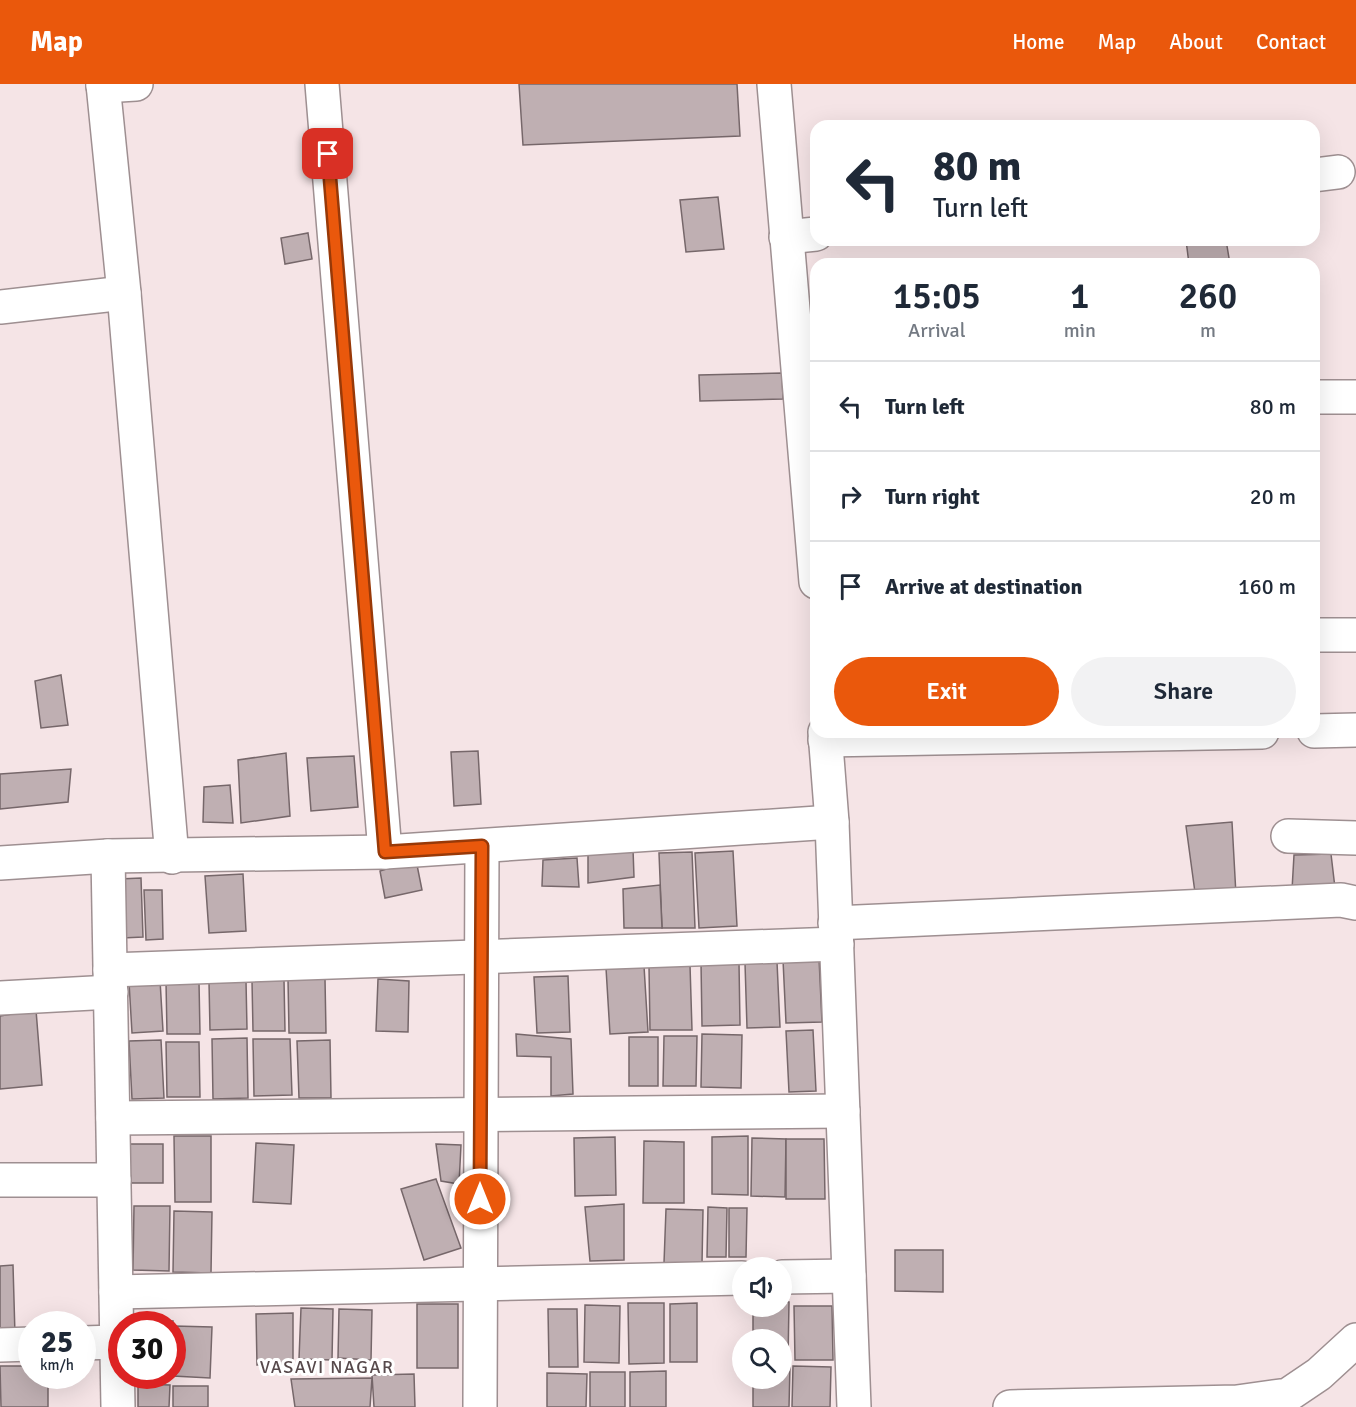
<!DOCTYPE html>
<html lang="en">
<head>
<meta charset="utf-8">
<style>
	:root { --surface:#fff; --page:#f2f2f3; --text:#1f2937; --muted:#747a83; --line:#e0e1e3; --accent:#ea580c }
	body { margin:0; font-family:Signika,sans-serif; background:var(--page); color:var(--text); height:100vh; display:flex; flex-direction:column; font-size:22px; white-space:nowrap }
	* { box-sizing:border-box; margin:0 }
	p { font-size:20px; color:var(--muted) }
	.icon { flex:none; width:33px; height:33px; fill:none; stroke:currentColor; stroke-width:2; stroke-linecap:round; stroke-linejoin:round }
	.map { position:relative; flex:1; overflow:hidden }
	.side { position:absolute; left:810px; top:174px; width:510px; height:480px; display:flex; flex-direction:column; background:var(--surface); border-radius:18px; box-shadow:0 6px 24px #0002 }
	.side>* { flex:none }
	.top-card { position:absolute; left:810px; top:36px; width:510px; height:126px; border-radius:18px; box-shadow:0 6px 24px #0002; background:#fff; color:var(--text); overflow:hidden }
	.controls { position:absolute; left:732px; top:1173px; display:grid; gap:12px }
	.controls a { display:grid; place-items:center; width:60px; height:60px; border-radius:50%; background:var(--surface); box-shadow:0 6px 24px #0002; font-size:30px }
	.speed { position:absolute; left:18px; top:1227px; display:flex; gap:12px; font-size:30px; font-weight:700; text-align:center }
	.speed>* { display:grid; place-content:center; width:78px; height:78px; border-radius:50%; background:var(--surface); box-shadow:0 6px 24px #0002; line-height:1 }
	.speed small { font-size:15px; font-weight:400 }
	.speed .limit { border:9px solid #d22; background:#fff; color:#111 }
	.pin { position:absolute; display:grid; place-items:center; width:51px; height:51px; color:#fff; margin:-26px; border-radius:12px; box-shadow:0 3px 9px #0006 }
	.me { position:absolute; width:66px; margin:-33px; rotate:0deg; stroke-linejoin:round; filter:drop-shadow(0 0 4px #0008) }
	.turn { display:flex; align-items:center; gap:21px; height:126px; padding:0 24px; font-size:27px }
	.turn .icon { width:78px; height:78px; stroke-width:2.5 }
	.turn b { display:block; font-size:42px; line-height:51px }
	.eta { display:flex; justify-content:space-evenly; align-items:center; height:102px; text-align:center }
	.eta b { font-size:36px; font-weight:600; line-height:42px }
	.cta { display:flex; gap:12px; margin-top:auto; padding:12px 24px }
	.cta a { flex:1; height:69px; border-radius:36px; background:var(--accent); color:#fff; font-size:24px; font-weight:600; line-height:69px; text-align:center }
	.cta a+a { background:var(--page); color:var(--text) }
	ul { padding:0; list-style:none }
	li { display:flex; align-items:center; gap:18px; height:90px; padding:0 24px; border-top:2px solid var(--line) }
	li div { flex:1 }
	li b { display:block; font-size:22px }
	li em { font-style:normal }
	header { display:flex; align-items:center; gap:36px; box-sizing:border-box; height:84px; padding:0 30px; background:var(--accent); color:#fff }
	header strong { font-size:28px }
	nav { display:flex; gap:33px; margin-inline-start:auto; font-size:21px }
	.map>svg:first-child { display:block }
	.building { fill:#bfafb2; stroke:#76676a; stroke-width:1.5 }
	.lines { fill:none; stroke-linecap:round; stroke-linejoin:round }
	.minor-casing { stroke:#9e8f91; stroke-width:36 }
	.minor { stroke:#fff; stroke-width:33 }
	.route-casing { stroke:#983908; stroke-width:15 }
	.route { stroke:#ea580c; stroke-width:10 }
	.labels { text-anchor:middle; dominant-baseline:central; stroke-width:6; stroke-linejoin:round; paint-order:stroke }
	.neighbourhood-label { font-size:18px; letter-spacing:1.5px; fill:#57494b; stroke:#fff }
</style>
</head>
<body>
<header>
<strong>Map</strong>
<nav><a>Home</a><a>Map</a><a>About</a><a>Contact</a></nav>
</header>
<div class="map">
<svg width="1356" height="1323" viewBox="0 0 1356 1323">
	<rect width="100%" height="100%" fill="#f5e4e6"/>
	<!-- building -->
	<g class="building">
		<path d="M519,0h218l3,52 -217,9z"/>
		<path d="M718,113l6,52 -38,3 -6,-52z"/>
		<path d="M308,149l4,26 -27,5 -4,-26z"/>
		<path d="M1186,156h40l4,24h-41z"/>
		<path d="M782,289l1,26 -83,2 -1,-26z"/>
		<path d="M61,591l7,50 -27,3 -6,-47z"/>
		<path d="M478,667l3,53 -27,2 -3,-54z"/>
		<path d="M286,669l4,63 -49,7 -3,-63z"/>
		<path d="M354,672l4,51 -47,4 -4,-53z"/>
		<path d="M71,685l-3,33 -68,7v-35z"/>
		<path d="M230,701l3,38 -30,-1 1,-35z"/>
		<path d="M1232,738l4,73 -40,5 -10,-74z"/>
		<path d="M633,765l1,28 -46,6v-31z"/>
		<path d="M733,767l4,75 -38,2 -4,-75z"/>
		<path d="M692,768l3,76h-33l-3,-75z"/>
		<path d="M1331,770l4,34 -43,2 2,-35z"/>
		<path d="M577,774l2,29 -37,-1 1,-26z"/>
		<path d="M416,776l6,30 -37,8 -5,-27z"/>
		<path d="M243,790l3,57 -37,2 -4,-57z"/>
		<path d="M141,794l2,59 -21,1 -3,-59z"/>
		<path d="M660,801l2,43h-38l-1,-39z"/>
		<path d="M144,806h18l1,49 -17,1z"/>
		<path d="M819,874l3,64 -36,1 -3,-63z"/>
		<path d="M777,878l3,65 -33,1 -2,-65z"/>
		<path d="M701,879h38l1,62 -38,1z"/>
		<path d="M690,881l2,65h-42l-1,-64z"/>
		<path d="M644,882l4,66 -38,2 -4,-66z"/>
		<path d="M568,892l2,56 -33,1 -3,-56z"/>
		<path d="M288,895h37l1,54h-37z"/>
		<path d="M378,895l31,2 -1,51 -32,-1z"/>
		<path d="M160,896l3,51 -31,2 -3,-51z"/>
		<path d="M284,896l1,51h-32l-1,-50z"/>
		<path d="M246,897l1,48 -37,1 -1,-48z"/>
		<path d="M166,898h33l1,52h-33z"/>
		<path d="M36,926l6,75 -42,4v-73z"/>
		<path d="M813,946l3,61 -27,1 -3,-61z"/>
		<path d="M516,950l55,5 2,55 -22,2v-39l-34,-1z"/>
		<path d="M702,950l40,1 -1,53 -40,-1z"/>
		<path d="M664,952h33l-1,50h-33z"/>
		<rect x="629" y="953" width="29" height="49"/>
		<path d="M247,954l1,60 -35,1 -1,-60z"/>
		<path d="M253,955h37l2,56 -38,1z"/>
		<path d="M161,956l3,58 -32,1 -3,-58z"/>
		<path d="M330,956l1,58h-32l-2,-57z"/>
		<path d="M166,958h33l1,55h-33z"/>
		<path d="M174,1052h37v66h-36z"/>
		<path d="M748,1052v59l-36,-1v-57z"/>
		<path d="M615,1053l1,58 -41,1 -1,-58z"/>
		<path d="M752,1054l34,1 -1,58 -34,-1z"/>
		<path d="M786,1055h38l1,60h-39z"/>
		<path d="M644,1057l40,1v61h-41z"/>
		<path d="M256,1059l38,2 -3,59 -38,-2z"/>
		<path d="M129,1060h34v39h-35z"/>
		<path d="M436,1060l25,1 -2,39 -18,-3z"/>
		<path d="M436,1095l25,69 -37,12 -23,-71z"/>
		<path d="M624,1120v56l-34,1 -5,-54z"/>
		<path d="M134,1122h36l-1,65 -36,-1z"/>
		<path d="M708,1123l19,1 -1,49h-19z"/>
		<path d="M729,1124h18l-1,49h-17z"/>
		<path d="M666,1125l37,1 -1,54 -38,-1z"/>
		<path d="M174,1127l38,1 -1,61 -38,-1z"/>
		<path d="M895,1166h48v42l-48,-1z"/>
		<path d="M13,1181l2,70 -15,1v-70z"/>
		<path d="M782,1218h7l-1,58h-6v-20h-29v-34h29z"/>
		<path d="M628,1219h36v60l-35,1z"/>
		<path d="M697,1219v59h-27v-58z"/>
		<rect x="417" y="1220" width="41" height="64"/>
		<path d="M585,1221l35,1 -1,57 -35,-1z"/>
		<path d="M794,1222h38l1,54h-38z"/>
		<path d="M301,1224l32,1 -1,51 -33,-1z"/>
		<path d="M339,1225l33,1 -1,50 -33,-2z"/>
		<path d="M548,1225h29l1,58h-29z"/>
		<path d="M293,1229v51l-36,1 -1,-51z"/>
		<path d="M141,1236l32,1 -1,12v-9h-32z"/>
		<path d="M174,1242l38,1 -2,51 -37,-2z"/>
		<path d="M782,1281h8l-1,42h-36v-29h29z"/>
		<path d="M0,1282h32v10h16v31h-47z"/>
		<path d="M793,1282l38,1 -1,40h-38z"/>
		<path d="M666,1287v36h-36v-35z"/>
		<rect x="590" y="1288" width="35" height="35"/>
		<path d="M547,1289l40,1 -1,33h-39z"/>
		<path d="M414,1290l1,33h-41l-2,-32z"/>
		<path d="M372,1294l-2,29h-75l-4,-28z"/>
		<path d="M138,1300l32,1 -1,22h-31z"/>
		<rect x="173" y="1302" width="35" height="21"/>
	</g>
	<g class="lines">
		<!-- minor casing -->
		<g class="minor-casing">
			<g id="minor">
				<path d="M103,0l21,209 48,564"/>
				<path d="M322,0l63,768"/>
				<path d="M774,0l42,498"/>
				<path d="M103,2l33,-2"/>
				<path d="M1314,91l24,-3"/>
				<path d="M786,153l30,-3"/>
				<path d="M0,223l124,-14"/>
				<path d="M1314,313h42"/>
				<path d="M1314,551h42"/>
				<path d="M1314,647l42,-1"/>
				<path d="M825,648l7,90 22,585"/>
				<path d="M825,656l437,-8"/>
				<path d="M1288,752l68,2"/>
				<path d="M108,772l10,551"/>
				<path d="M0,779l108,-7 277,-4 447,-30"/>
				<path d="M835,839l506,-23 15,3"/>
				<path d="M110,886l727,-26"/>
				<path d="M0,914l111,-6"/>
				<path d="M113,1034l730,-7"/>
				<path d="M0,1096h114"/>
				<path d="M782,1193l67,-1"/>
				<path d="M116,1208l626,-14"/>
				<path d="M82,1259l35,-1"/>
				<path d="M0,1261l32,-1"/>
				<path d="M480,1323l2,-561"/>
				<path d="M1010,1323l227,-5 51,-7 31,-21 37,-34"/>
			</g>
		</g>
		<!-- minor -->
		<use href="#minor" class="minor"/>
	</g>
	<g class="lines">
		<!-- route casing -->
		<g class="route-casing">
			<path id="route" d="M328,70l57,698 97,-6 -2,353"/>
		</g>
		<!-- route -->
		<use href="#route" class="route"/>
	</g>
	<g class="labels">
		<!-- neighbourhood labels -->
		<g class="neighbourhood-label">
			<text x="327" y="1283">VASAVI NAGAR</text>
		</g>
	</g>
</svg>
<div class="controls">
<a><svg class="icon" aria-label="sound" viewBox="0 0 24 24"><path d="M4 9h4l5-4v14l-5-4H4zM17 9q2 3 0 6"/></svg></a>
<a><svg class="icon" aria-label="search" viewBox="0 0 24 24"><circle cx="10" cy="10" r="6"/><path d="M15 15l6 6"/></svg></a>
</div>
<div class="speed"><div>25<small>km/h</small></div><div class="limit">30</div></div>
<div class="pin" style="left:328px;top:70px;background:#d93025"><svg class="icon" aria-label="arrive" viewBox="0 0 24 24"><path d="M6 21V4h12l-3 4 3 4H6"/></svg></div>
<svg class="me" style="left:480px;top:1115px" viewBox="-20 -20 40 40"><circle r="17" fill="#ea580c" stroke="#fff" stroke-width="3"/><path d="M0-11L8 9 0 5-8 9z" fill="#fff"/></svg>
<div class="top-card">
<div class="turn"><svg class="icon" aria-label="left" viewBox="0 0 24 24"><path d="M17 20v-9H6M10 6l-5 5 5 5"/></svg><div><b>80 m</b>Turn left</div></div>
</div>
<section class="side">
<div class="eta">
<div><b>15:05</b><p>Arrival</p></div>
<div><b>1</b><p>min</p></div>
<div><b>260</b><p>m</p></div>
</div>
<ul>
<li><svg class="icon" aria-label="left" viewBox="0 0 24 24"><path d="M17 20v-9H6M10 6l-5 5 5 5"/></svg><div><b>Turn left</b></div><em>80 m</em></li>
<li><svg class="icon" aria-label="right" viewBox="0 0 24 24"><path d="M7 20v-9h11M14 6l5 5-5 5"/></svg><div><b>Turn right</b></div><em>20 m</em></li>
<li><svg class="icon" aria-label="arrive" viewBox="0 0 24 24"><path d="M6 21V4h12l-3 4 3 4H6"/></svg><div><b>Arrive at destination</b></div><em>160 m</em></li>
</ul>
<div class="cta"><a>Exit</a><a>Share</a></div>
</section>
</div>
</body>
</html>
